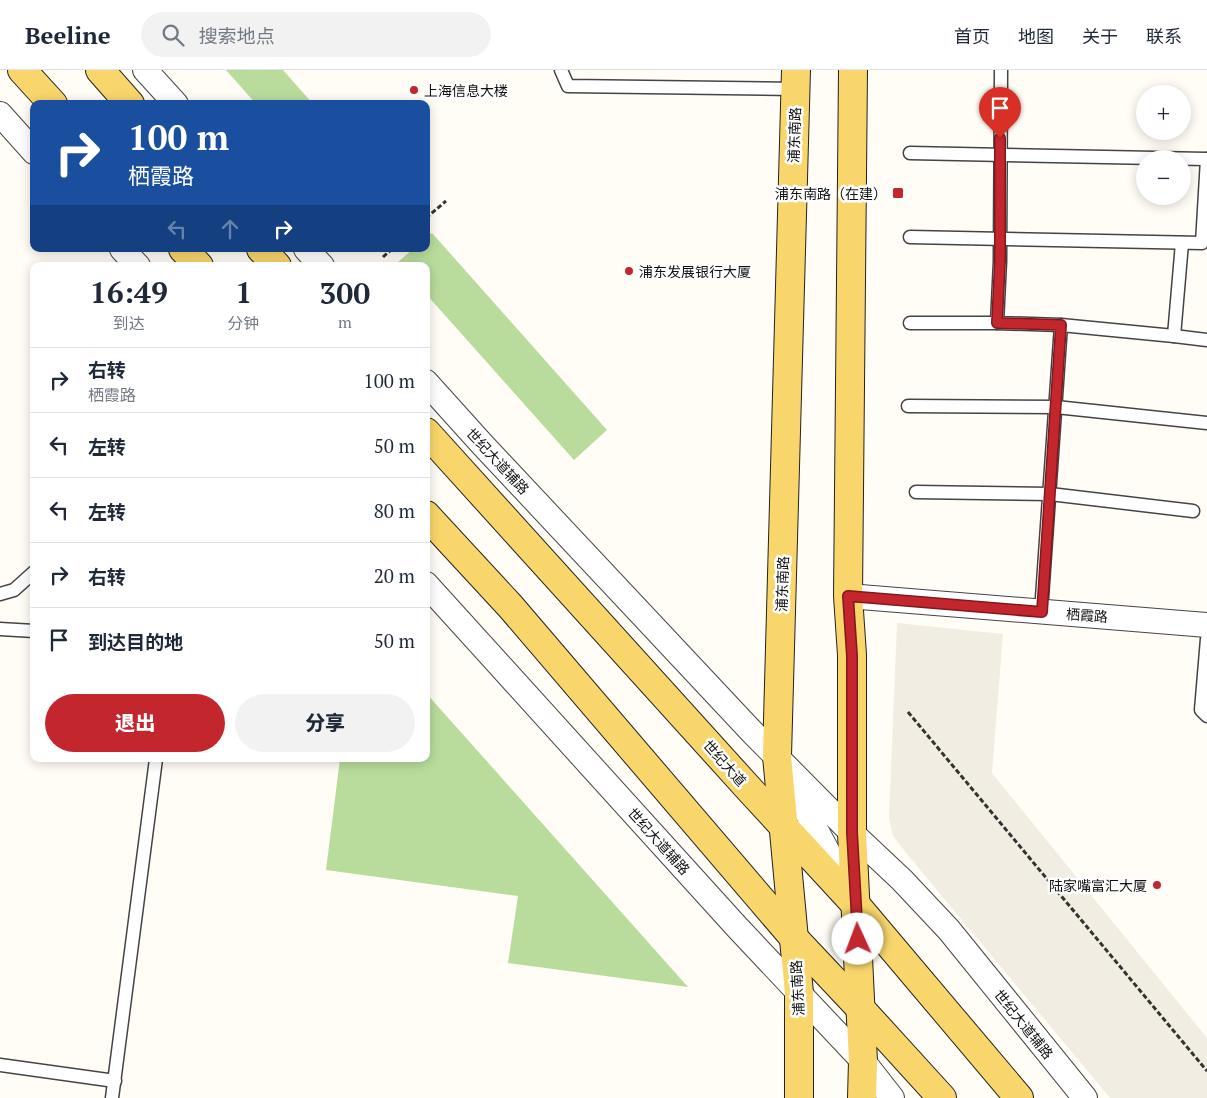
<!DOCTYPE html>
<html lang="zh">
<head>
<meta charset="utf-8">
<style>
	:root { --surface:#fff; --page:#f2f2f3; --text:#1f2937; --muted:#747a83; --line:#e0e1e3; --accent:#c4262e }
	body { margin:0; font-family:"PT Serif","Noto Sans SC",serif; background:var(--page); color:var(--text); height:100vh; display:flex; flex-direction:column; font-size:19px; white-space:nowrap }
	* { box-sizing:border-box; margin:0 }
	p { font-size:16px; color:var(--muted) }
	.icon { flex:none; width:28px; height:28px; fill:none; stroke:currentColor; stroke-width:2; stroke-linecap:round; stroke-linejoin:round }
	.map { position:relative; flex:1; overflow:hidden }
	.details { position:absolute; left:30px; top:192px; width:400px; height:500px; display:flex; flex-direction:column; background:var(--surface); border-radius:10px; box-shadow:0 2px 12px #0003 }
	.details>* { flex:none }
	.hud { position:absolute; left:30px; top:30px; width:400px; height:152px; border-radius:10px; box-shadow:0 2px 12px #0003; background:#1a4fa0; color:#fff; overflow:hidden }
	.buttons { position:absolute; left:1136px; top:15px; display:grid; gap:10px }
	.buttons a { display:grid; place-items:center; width:55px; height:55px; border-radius:50%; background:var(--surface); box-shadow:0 2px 12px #0003; font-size:25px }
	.pin { position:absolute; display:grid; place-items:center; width:42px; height:42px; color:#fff; margin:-51px -21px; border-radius:50% 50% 50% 0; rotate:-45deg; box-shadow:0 0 5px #0007 }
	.pin .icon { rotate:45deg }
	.me { position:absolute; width:55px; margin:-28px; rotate:358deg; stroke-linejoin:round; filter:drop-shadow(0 0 4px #0008) }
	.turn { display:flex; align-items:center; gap:18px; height:105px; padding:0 15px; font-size:22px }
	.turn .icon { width:65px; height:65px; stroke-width:2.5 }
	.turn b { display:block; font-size:35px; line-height:42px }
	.lanes { display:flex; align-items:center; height:48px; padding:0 15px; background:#0003; justify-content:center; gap:25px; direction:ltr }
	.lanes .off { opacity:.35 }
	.eta { display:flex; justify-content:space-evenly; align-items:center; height:85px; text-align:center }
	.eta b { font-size:30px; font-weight:800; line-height:35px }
	.action { display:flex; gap:10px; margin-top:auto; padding:10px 15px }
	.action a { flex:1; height:58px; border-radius:30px; background:var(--accent); color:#fff; font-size:20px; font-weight:800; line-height:58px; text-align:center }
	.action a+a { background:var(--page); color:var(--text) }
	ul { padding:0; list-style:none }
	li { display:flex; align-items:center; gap:15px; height:65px; padding:0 15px; border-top:1px solid var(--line) }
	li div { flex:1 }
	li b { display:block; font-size:19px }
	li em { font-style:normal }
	header { display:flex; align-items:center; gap:30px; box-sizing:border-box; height:70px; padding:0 25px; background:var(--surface); border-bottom:1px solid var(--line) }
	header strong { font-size:24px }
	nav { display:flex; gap:28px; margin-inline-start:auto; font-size:18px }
	.search { width:350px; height:45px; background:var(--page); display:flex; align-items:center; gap:12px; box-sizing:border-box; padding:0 18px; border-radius:28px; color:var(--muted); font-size:19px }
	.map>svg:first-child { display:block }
	.forest { fill:#b9dc9c }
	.plaza { fill:#f1ede2 }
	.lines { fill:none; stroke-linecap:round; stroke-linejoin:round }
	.service-casing { stroke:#444; stroke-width:15 }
	.minor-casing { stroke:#444; stroke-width:26 }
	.primary-casing { stroke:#222; stroke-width:30 }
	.path { stroke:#333; stroke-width:3; stroke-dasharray:5 2.5; stroke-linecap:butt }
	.service { stroke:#fff; stroke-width:12 }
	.minor { stroke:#fff; stroke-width:24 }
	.primary { stroke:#f9d66b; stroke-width:28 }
	.route-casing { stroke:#7f191e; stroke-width:12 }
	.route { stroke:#c4262e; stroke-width:9 }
	.poi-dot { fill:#c4262e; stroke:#fff; stroke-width:2 }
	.labels { text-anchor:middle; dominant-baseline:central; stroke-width:5; stroke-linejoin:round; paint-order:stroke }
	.poi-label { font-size:14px; fill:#111; stroke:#fff; text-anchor:start }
	.street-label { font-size:14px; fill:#111; stroke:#fff }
</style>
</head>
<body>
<header>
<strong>Beeline</strong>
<div class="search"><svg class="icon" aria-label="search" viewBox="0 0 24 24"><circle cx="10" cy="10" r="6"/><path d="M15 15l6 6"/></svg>搜索地点</div>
<nav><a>首页</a><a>地图</a><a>关于</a><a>联系</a></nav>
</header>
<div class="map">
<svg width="1207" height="1028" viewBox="0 0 1207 1028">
	<rect width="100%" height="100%" fill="#fffdf5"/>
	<!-- forest -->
	<g class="forest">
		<path d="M226,0h57l30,34h-57z"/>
		<path d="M432,163l175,197 -33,30 -148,-166v-28h-25l-3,-4 15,-13h13v-12z"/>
		<path d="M426,623l262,294 -180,-24 10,-67 -192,-26 14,-111h86z"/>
	</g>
	<!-- plaza -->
	<path class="plaza" d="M897,553l106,11 -11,139 215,265v60h-97l-203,-244 -14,-18 -4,-19z"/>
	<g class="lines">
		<!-- service casing -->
		<g class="service-casing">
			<g id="service">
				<path d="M561,0l7,16 227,3"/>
				<path d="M1001,0l-1,191 -3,62 64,2"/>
				<path d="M910,83l296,6"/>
				<path d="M910,167l292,6 5,-84"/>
				<path d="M910,253h87"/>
				<path d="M1174,266l33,4"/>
				<path d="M908,336l148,1 151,16"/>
				<path d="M916,422l134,2 143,17"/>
				<path d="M0,524l14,-4 20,-18"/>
				<path d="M1041,542l20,-287 113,11 8,-93"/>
				<path d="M0,559l34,2"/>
				<path d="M1207,569l-6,71 6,6"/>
				<path d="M0,995l115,16"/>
				<path d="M112,1028l44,-339"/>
			</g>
		</g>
		<!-- minor casing -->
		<g class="minor-casing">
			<g id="minor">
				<path d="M145,0l31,34"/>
				<path d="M0,44l34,38"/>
				<path d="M122,179l16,17"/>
				<path d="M306,179l16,17"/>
				<path d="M426,312l55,61 272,290 99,100 50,47 47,50 136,168"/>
				<path d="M426,514l310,342 127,135 29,37"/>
				<path d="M848,526l359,29"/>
				<path d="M790,711l56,105"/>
			</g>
		</g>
		<!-- primary casing -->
		<g class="primary-casing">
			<g id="primary">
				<path d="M22,0l31,34"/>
				<path d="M100,0l30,34"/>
				<path d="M796,0l-19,686 22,237v105"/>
				<path d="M853,0l-5,526 4,59v178l11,228 -1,37"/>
				<path d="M183,179l16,17"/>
				<path d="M261,179l16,17"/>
				<path d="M426,362l324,358 106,115 163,193"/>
				<path d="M426,445l85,92 283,331 66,70 82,90"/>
			</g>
		</g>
		<!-- path -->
		<g class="path">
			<path d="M426,148l20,-17"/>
			<path d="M383,187l9,-8"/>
			<path d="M908,642l299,359"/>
		</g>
		<!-- service -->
		<use href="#service" class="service"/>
		<!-- minor -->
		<use href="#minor" class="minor"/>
		<!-- primary -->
		<use href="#primary" class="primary"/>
	</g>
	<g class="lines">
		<!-- route casing -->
		<g class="route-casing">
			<path id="route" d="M858,869l-6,-107v-176l-4,-60 194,16 19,-287 -64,-2 3,-62v-123"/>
		</g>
		<!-- route -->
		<use href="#route" class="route"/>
	</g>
	<!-- markers -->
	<g class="poi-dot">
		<circle cx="414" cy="20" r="5"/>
		<rect x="892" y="117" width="12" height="12" rx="2.5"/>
		<circle cx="629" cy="201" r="5"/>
		<circle cx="1157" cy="815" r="5"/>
	</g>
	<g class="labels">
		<!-- poi labels -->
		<g class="poi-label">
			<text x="424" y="20">上海信息大楼</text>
			<text x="887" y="123" text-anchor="end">浦东南路（在建）</text>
			<text x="639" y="201">浦东发展银行大厦</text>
			<text x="1147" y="815" text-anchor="end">陆家嘴富汇大厦</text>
		</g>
		<!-- street labels -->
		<g class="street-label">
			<text transform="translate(794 65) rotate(-88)">浦东南路</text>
			<text transform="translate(498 391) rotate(47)">世纪大道辅路</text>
			<text transform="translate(782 514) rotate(-88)">浦东南路</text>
			<text transform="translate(1087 545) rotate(4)">栖霞路</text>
			<text transform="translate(725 693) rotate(48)">世纪大道</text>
			<text transform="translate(659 771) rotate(48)">世纪大道辅路</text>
			<text transform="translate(797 918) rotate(-93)">浦东南路</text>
			<text transform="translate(1024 954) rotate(51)">世纪大道辅路</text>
		</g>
	</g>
</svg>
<div class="buttons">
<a>+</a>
<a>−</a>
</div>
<div class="pin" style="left:1000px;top:68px;background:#d93025"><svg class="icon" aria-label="arrive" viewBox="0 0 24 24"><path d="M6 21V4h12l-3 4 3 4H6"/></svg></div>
<svg class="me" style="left:858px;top:869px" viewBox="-20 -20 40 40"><circle r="19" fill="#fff"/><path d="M0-13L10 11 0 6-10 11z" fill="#c4262e"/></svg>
<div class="hud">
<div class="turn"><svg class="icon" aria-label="right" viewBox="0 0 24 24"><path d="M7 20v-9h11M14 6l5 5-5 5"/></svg><div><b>100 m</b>栖霞路</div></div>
<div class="lanes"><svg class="icon off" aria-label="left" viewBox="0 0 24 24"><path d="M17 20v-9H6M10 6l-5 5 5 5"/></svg><svg class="icon off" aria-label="ahead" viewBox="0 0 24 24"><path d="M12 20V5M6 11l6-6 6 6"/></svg><svg class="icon" aria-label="right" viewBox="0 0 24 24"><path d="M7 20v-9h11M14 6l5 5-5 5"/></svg></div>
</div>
<section class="details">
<div class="eta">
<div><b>16:49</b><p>到达</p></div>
<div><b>1</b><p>分钟</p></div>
<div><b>300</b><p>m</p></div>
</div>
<ul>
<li><svg class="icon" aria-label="right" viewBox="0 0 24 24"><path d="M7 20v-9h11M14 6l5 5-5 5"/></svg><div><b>右转</b><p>栖霞路</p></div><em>100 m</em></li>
<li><svg class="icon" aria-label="left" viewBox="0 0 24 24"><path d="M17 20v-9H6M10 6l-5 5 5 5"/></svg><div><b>左转</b></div><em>50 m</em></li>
<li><svg class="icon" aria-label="left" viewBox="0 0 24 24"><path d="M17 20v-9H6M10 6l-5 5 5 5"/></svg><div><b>左转</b></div><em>80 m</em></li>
<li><svg class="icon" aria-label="right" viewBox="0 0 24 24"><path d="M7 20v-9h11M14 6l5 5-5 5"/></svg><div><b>右转</b></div><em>20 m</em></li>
<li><svg class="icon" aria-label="arrive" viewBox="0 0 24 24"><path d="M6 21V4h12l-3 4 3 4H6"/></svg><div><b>到达目的地</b></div><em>50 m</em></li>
</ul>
<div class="action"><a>退出</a><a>分享</a></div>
</section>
</div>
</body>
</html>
